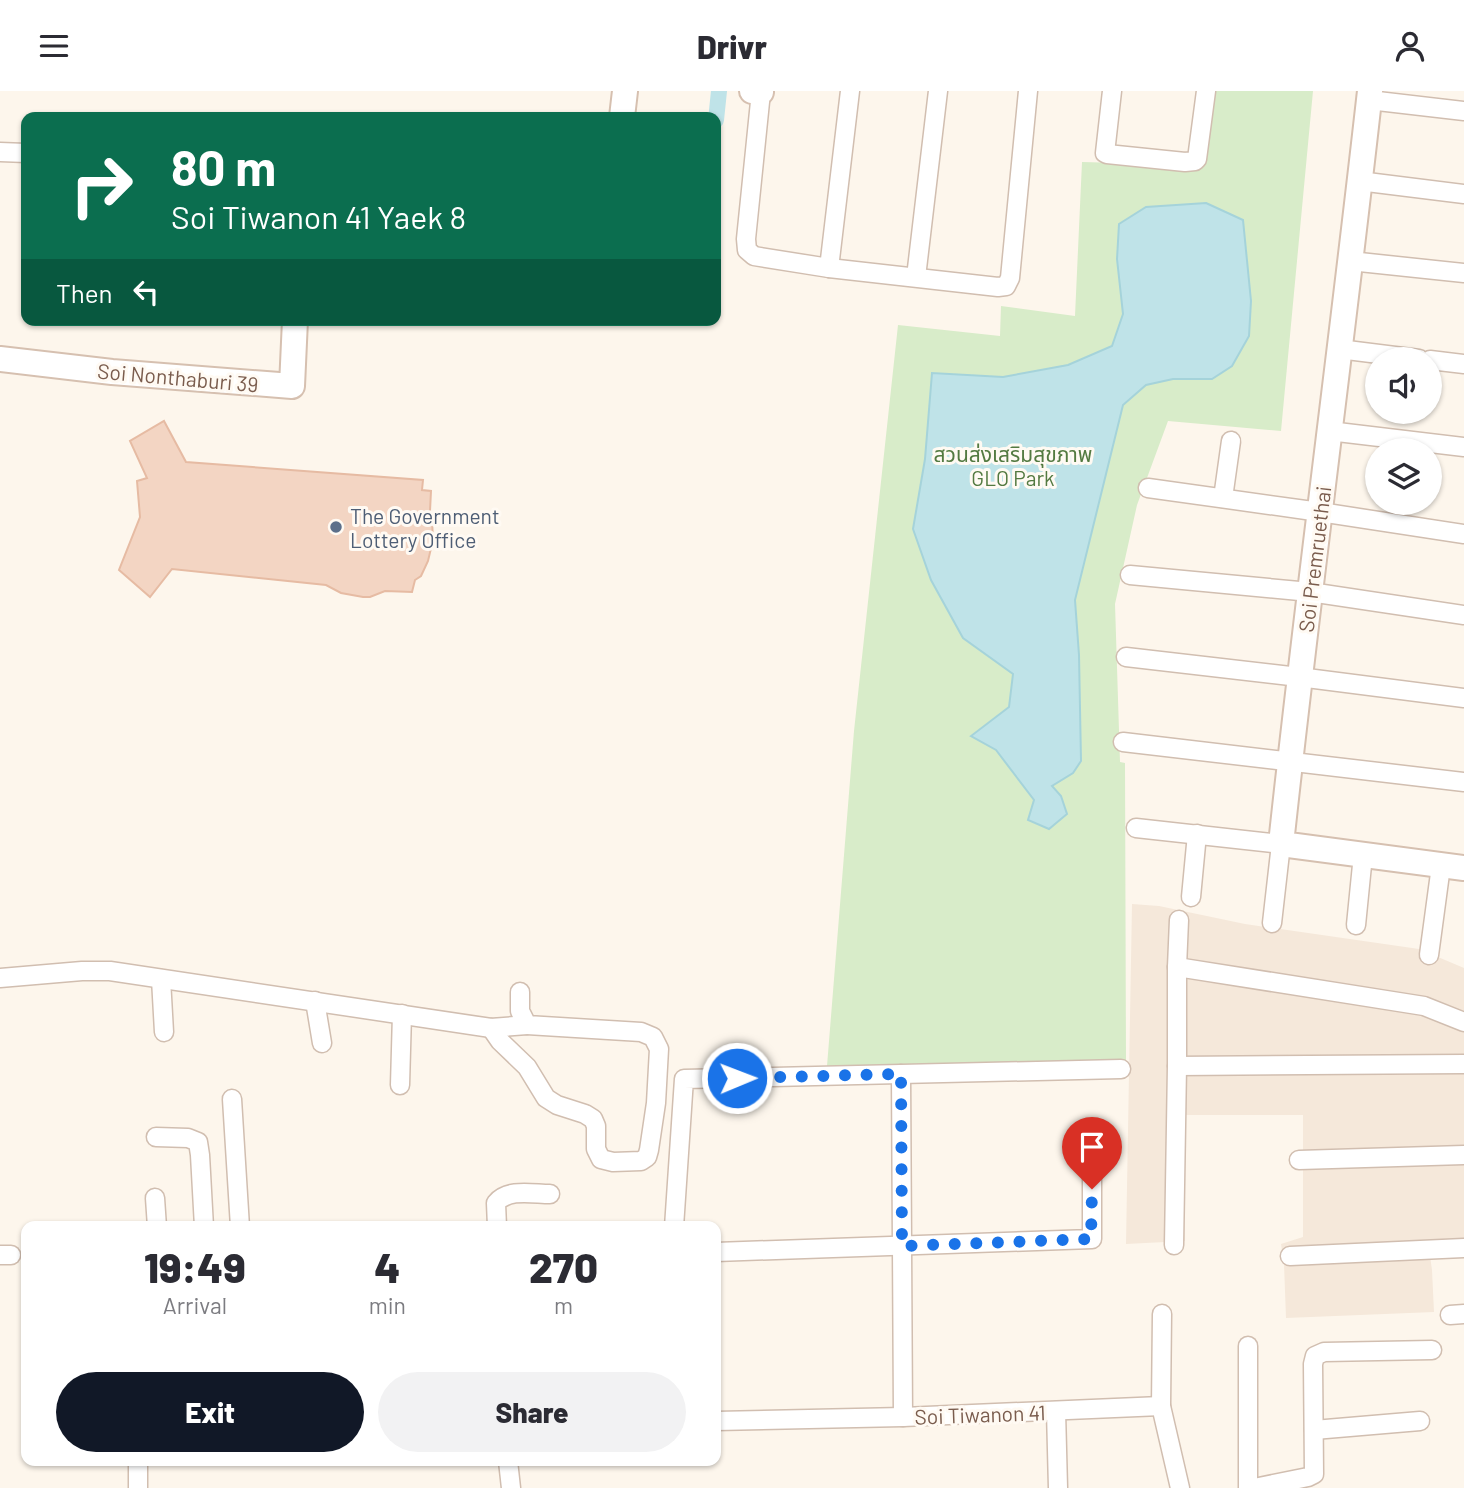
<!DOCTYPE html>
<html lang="en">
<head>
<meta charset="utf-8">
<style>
	:root { --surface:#fff; --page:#f2f2f3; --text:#2b2b33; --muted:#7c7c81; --accent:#111827 }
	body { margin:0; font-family:Barlow,"Noto Sans Thai",sans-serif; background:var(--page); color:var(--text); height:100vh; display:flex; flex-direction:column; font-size:26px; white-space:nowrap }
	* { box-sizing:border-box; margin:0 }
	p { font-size:23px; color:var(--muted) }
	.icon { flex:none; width:38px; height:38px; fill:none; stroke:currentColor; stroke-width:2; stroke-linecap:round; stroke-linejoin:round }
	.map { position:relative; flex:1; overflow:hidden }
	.details { position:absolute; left:21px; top:1130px; width:700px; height:245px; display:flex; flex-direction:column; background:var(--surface); border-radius:14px; box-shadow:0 2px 5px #0004 }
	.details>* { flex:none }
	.banner { position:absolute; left:21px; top:21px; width:700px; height:214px; border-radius:14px; box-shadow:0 2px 5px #0004; background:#0b6e4f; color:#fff; overflow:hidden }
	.controls { position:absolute; left:1365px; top:256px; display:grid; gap:14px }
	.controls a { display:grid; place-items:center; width:77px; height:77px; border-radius:50%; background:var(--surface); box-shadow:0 2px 5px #0004; font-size:35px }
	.pin { position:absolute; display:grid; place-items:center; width:60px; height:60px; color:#fff; margin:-72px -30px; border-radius:50% 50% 50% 0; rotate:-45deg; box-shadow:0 0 7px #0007 }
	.pin .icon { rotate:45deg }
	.me { position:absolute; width:77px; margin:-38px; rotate:89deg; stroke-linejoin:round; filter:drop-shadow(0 0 5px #0008) }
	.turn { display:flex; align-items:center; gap:24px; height:147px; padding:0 35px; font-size:32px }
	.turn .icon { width:91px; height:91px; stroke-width:2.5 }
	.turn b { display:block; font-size:49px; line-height:60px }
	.then { display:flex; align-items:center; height:66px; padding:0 35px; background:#0003; gap:14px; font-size:26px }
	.eta { display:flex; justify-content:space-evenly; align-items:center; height:119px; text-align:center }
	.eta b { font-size:42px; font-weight:800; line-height:49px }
	.action { display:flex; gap:14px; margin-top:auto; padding:14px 35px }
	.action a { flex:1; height:80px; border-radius:42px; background:var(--accent); color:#fff; font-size:28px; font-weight:800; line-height:80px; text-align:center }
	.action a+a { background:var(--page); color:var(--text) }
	header { display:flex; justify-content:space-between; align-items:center; height:91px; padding:0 35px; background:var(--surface); font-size:32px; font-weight:800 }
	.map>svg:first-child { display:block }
	.residential { fill:#f5e8da }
	.green { fill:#d8ecc9 }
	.water { fill:#bfe3e8; stroke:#a5d3da; stroke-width:2 }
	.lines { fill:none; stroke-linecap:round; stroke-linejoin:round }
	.canal { stroke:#bfe3e8; stroke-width:16 }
	.building { fill:#f3d5c3; stroke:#e6bba3; stroke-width:2 }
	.street-casing { stroke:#d1beb0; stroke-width:21 }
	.secondary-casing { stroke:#d6c0b0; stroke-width:28 }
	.street { stroke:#fff; stroke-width:18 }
	.secondary { stroke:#fff; stroke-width:24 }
	.route { stroke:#1a73e8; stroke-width:12; stroke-dasharray:0 21.6 }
	.service-dot { fill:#5c6f8a; stroke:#fffaf3; stroke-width:2.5 }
	.labels { text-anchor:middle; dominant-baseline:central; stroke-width:6; stroke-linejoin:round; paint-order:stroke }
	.street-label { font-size:21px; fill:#7a5c4d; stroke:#fffaf3 }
	.park-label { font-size:21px; fill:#537a41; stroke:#fffaf3 }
	.service-label { font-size:21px; fill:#4e5e75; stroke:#fffaf3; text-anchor:start }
</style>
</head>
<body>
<header><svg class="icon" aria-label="menu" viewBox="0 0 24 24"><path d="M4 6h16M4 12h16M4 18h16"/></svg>Drivr<svg class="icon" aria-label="person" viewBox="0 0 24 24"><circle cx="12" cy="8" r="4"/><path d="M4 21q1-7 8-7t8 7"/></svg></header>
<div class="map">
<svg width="1464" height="1397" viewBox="0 0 1464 1397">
	<rect width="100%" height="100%" fill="#fdf6ec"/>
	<!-- residential -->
	<path class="residential" d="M1132,813l27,2 86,18 174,25 45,19v287l-34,1 2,14 2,42 -148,6 -2,-54 -3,-20 22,-7v-122h-120l2,126 -59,3z"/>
	<!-- green -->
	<path class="green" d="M1207,0h106l-32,340 -113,-10 -31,84 -22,99 5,158 5,1 1,299 -299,4 27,-335 44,-406 102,11 1,-30 74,10 7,-154 114,3z"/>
	<!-- water -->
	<path class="water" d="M1206,112l37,17 8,81 -2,35 -17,30 -20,13h-39l-27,6 -23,20 -48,195 4,55 2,106 -8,12 -21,13 9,10 6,18 -18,15 -21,-9 6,-20 -38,-50 -25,-14 38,-29 4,-33 -50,-36 -32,-58 -18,-51 12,-70 7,-86 71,4 65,-12 44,-19 11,-32 -6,-55 2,-35 27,-17z"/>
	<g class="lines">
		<!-- canal -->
		<path class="canal" d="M716,29l3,-29"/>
	</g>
	<!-- building -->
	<path class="building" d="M164,330l22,41 237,18 -1,10 9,1 -1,20 2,8 1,21 -5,21 -7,15 -6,4 -3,12 -27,-1 -15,6h-7l-22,-4 -15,-8 -154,-16 -22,28 -31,-27 21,-53 -3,-36 10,-3 -17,-37z"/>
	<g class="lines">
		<!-- street casing -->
		<g class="street-casing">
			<g id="street">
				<path d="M1112,0l-7,62 2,1 78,8 10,-1 2,-2 9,-68"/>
				<path d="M761,1l-15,147 1,11 7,6 75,12 169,19 8,-1 4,-8 18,-187"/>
				<path d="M1369,9l95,11"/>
				<path d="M0,61l26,1"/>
				<path d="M1359,90l105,13"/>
				<path d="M1350,170l114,12"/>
				<path d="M829,177l21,-177"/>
				<path d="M916,186l22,-186"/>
				<path d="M1339,258l80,10"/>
				<path d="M1430,269l34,4"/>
				<path d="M1329,340l135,16"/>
				<path d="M1148,397l172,24 144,22"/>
				<path d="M1223,407l8,-57"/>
				<path d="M1130,484l180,17 154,23"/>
				<path d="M1126,566l173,20 165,21"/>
				<path d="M1123,651l341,40"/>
				<path d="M1136,737l145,16 -9,79"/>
				<path d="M1191,806l6,-63"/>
				<path d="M1356,834l7,-70"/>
				<path d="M1429,864l12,-89"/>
				<path d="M1177,876l247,39 40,16"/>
				<path d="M0,887l82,-7h28l381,57 36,-3"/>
				<path d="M161,888l3,53"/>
				<path d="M315,910l7,42"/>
				<path d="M491,937l9,13 27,26 19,31 11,7 28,9 8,5 3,7v23l5,10 12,3 28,-1 6,-4 2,-7 7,-47 3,-54 -6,-12 -12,-5 -114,-7 -7,-14v-19"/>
				<path d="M1177,975l287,-2"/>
				<path d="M901,983l2,343"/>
				<path d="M400,994l2,-71"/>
				<path d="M232,1008l8,128"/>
				<path d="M156,1046l32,1 10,4 2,13 4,72"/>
				<path d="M1299,1069l165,-5"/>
				<path d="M155,1107l2,29"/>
				<path d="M497,1136l-1,-24c12,-15 37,-9 54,-9"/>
				<path d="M674,1136l10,-148 437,-10"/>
				<path d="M1174,1154l3,-179v-99l2,-47"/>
				<path d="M716,1161l376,-13v-75"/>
				<path d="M0,1164h11"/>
				<path d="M1290,1165l174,-8"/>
				<path d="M1162,1223l-1,92 19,82"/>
				<path d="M1450,1224l14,-1"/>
				<path d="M1248,1255v142"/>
				<path d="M1056,1320l2,77"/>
				<path d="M716,1330l187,-4 258,-11"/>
				<path d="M1314,1339l106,-9"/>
				<path d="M138,1370v27"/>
				<path d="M508,1370l3,27"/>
				<path d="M1254,1397l54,-11 6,-3 -1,-110 2,-8 9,-4 108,-2"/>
			</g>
		</g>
		<!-- secondary casing -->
		<g class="secondary-casing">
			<g id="secondary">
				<path d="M752,0l9,1v-1"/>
				<path d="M1370,0c-28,251 -62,502 -89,753l183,24"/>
				<path d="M622,26l3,-26"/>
				<path d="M0,268l112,13 180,14 3,-66"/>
			</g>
		</g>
		<!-- street -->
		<use href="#street" class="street"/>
		<!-- secondary -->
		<use href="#secondary" class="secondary"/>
	</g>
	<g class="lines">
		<!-- route -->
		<path class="route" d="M737,987l164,-4 1,172 189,-7 1,-50"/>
	</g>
	<!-- markers -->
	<circle class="service-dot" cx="336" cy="436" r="7"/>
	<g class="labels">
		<!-- street labels -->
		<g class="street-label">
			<text transform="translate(178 286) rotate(5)">Soi Nonthaburi 39</text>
			<text transform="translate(1314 468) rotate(-83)">Soi Premruethai</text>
			<text transform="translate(980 1323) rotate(-2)">Soi Tiwanon 41</text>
		</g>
		<!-- park labels -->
		<g class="park-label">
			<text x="1013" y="362">สวนส่งเสริมสุขภาพ<tspan x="1013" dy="24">GLO Park</tspan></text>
		</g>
		<!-- service labels -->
		<g class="service-label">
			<text x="350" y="424">The Government<tspan x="350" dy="24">Lottery Office</tspan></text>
		</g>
	</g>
</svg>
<div class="controls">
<a><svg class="icon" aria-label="sound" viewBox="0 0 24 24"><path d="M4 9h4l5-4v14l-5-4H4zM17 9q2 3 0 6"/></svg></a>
<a><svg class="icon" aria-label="layers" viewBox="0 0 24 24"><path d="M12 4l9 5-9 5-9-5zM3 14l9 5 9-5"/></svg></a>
</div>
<div class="pin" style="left:1092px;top:1098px;background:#d93025"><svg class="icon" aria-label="arrive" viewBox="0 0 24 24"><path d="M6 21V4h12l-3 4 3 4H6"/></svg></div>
<svg class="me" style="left:737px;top:987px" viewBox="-20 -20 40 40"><circle r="17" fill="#1a73e8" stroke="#fff" stroke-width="3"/><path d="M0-11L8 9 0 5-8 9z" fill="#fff"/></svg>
<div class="banner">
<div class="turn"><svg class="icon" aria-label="right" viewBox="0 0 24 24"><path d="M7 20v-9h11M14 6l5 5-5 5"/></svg><div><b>80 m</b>Soi Tiwanon 41 Yaek 8</div></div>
<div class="then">Then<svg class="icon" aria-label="left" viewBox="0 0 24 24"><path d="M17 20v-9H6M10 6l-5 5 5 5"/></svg></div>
</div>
<section class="details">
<div class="eta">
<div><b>19:49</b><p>Arrival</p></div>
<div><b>4</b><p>min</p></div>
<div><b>270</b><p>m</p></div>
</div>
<div class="action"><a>Exit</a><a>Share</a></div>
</section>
</div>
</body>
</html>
